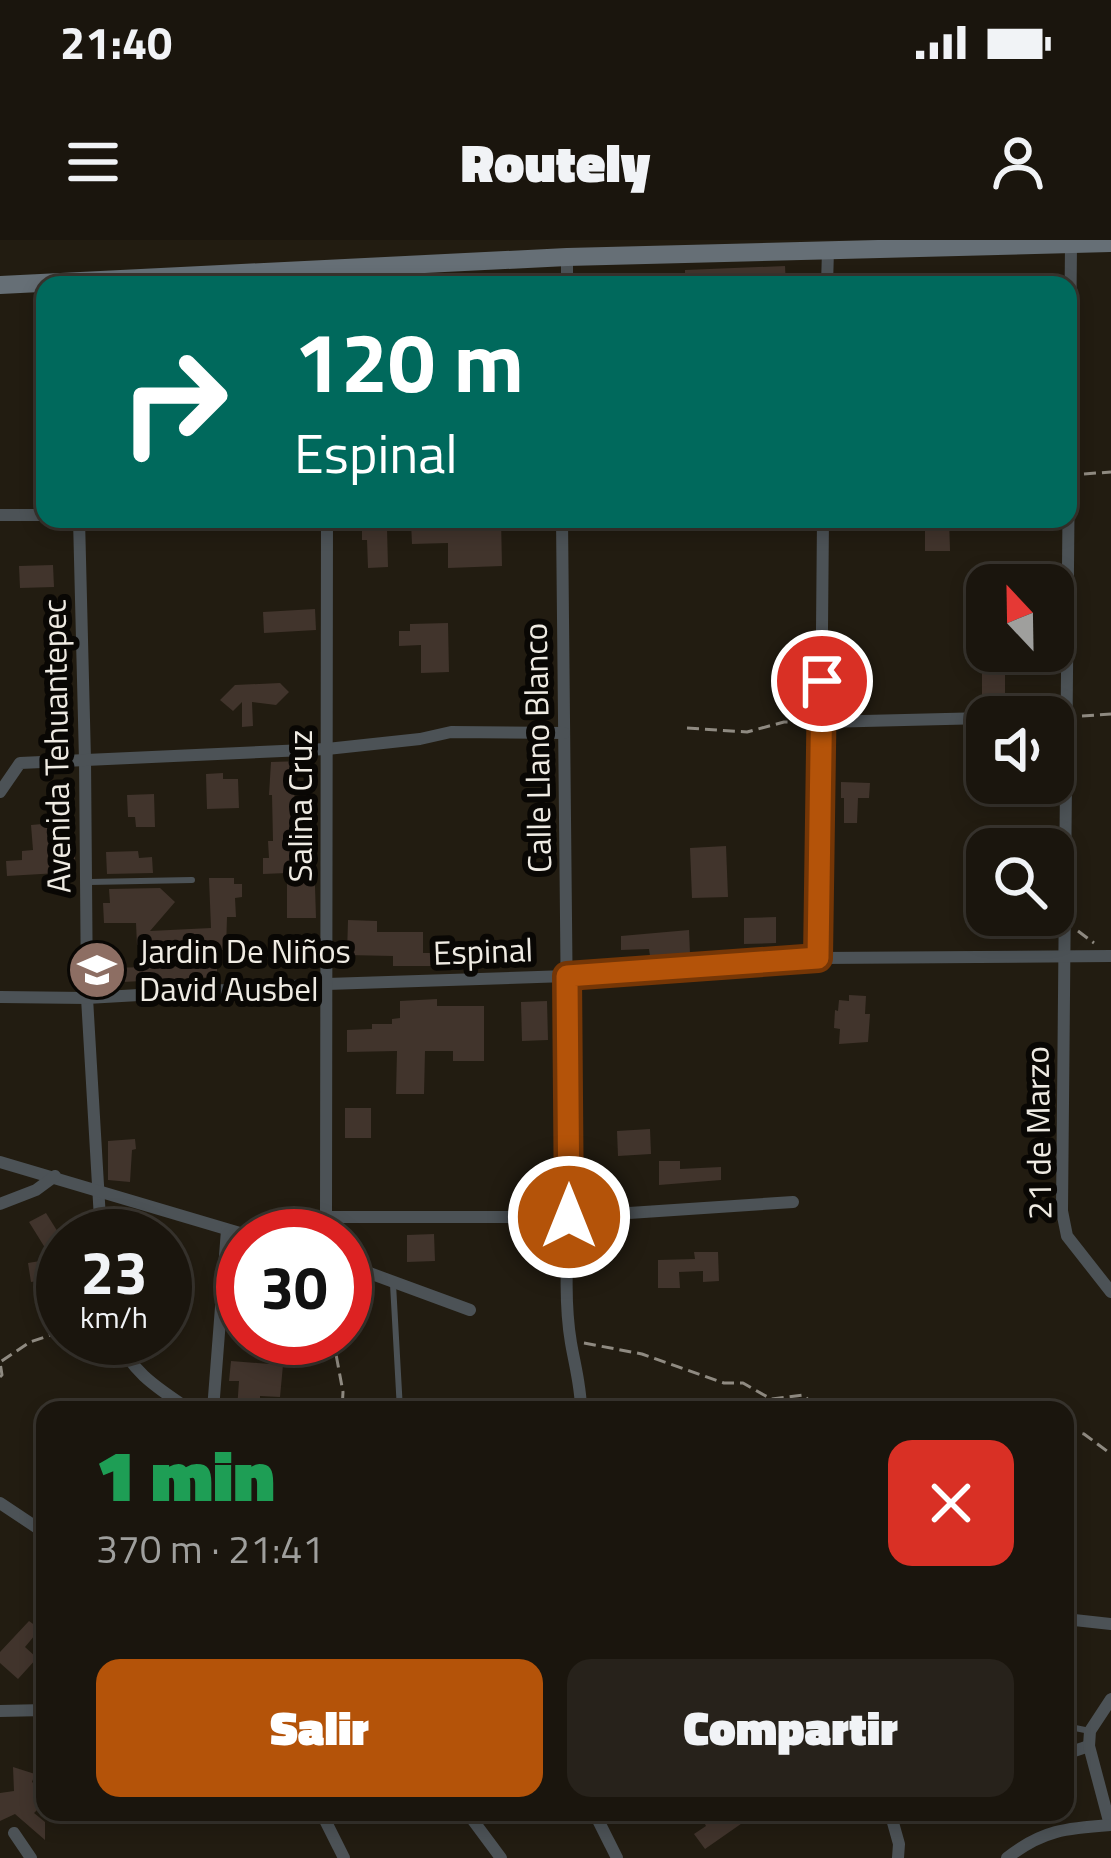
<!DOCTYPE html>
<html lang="es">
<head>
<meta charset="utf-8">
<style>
	:root { --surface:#1a150d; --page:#27221b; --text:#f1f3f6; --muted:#9f9f9d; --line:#38342e; --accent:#b45309 }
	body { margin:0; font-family:"Titillium Web",sans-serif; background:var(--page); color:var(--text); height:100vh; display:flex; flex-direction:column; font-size:45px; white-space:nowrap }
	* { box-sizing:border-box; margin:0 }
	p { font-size:39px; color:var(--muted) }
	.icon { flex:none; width:66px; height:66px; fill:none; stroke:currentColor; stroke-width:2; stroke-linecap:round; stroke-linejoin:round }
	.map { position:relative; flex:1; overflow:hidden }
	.details { position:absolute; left:36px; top:1161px; width:1038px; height:420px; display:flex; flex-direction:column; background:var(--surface); border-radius:24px; box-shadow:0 6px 18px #0003,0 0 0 3px var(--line) }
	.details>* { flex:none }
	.hud { position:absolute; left:36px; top:36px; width:1041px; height:252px; border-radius:24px; box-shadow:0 6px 18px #0003,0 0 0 3px var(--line); background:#00695c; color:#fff; overflow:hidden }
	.needle { width:78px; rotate:338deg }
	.buttons { position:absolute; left:966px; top:324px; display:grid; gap:24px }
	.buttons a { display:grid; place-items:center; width:108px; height:108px; border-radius:24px; background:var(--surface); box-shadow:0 6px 18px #0003,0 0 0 3px var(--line); font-size:60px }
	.speed { position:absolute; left:36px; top:969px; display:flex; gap:24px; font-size:60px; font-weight:700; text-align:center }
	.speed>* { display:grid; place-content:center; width:156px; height:156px; border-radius:50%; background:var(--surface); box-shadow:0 6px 18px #0003,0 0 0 3px var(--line); line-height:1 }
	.speed small { font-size:30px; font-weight:400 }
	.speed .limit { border:18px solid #d22; background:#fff; color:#111 }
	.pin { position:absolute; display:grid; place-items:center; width:102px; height:102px; color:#fff; margin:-51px; border:6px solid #fff; border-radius:50%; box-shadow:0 3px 12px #0007 }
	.me { position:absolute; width:132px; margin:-66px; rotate:0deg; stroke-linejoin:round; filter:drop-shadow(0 0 9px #0008) }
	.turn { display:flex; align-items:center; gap:42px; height:252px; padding:0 60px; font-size:54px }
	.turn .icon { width:156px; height:156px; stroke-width:2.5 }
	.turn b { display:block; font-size:84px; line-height:102px }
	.round { display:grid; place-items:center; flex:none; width:126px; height:126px; border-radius:24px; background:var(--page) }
	.summary { display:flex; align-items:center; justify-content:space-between; height:204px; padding:0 60px }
	h1 { font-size:72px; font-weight:800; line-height:90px; color:#1e9e55 }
	.cta { display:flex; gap:24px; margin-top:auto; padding:24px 60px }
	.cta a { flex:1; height:138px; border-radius:24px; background:var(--accent); color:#fff; font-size:48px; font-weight:800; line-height:138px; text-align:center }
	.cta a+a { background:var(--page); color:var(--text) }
	.status { display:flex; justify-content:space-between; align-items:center; height:84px; padding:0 60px; background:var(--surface); direction:ltr }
	.status svg { height:33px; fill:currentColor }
	header { display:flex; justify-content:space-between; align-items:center; height:156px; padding:0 60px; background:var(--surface); font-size:54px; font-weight:800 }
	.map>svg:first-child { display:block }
	.building { fill:#41342c }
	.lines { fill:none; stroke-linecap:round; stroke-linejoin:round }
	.path { stroke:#8f8a81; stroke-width:3; stroke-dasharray:12 6; stroke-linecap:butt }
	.lane { stroke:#4c5256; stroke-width:6 }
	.street { stroke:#4c5256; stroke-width:12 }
	.secondary { stroke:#666f76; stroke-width:18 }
	.route-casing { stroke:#753606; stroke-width:30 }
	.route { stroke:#b45309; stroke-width:21 }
	.labels { text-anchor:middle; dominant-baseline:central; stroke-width:12; stroke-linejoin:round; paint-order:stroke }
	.street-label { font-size:33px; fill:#efebe3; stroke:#090704 }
	.poi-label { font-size:33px; fill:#efebe3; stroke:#090704; text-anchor:start }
</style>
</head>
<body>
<div class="status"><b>21:40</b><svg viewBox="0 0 49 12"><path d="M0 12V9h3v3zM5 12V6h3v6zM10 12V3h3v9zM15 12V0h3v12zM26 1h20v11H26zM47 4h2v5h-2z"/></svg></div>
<header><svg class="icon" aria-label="menu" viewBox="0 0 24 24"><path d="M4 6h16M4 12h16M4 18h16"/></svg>Routely<svg class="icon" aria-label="person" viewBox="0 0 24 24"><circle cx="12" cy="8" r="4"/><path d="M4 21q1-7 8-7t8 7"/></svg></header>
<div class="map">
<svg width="1111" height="1618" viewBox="0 0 1111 1618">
	<rect width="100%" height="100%" fill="#221c11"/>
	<!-- building -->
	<g class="building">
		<path d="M785,26l1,19h-101v-15z"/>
		<path d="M447,279h54l1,47 -54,2v-25l-36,1 -1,-22z"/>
		<path d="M925,279h24l1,32h-25z"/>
		<path d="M387,288l1,39 -20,1 -1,-28h-5v-11z"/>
		<path d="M53,325l1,22 -34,1 -1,-22z"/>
		<path d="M315,369l1,21 -52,3 -1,-21z"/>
		<path d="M448,383l1,49 -28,1v-28l-22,1v-15h11v-7z"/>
		<rect x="982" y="411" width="23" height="50"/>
		<path d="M280,443l9,9 -13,13 -24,-3 1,24 -11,1v-25l-9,9 -13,-11 15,-15z"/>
		<path d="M302,521l11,1v13h-18l-1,39h7v18h-9v24l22,-1 2,63h-29v-45l-24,1v-16h6l-1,-17h5l-1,-46h-3l2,-33z"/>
		<path d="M223,533v6h15l1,29 -32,1 -1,-35z"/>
		<path d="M841,542l29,1 -1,15h-11l-1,25h-13v-25h-3z"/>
		<path d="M154,554l1,33h-19l-1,-10h-7l-1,-22z"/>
		<path d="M65,582l2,27 8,-1v24l-68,4 -1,-15 16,-1v-9l11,-1 -2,-25z"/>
		<path d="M726,606l2,51 -36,1 -2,-50z"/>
		<path d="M138,611l1,7 13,-1 1,16 -46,1 -1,-22z"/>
		<path d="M209,638h25v6h8v13l-7,1 1,19h-9l-1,33h-9v27l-113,6v-15l91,-2 -1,-24 -57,3 -1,-22h-32l-1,-20h7l-1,-14 51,-1 15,14 -25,29 61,-3z"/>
		<path d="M776,677v26l-32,1v-26z"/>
		<path d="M348,680l29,1v11h46v21h27l-1,13h-56v-10l-46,-1z"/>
		<path d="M689,690l1,24 -40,2 -1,-7 -28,1v-14z"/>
		<path d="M849,755l17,1 -1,18h5l-2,28 -29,2 1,-15 -6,-1 1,-18 3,1 1,-11 10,1z"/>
		<path d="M437,759v7h47v55h-31v-10h-28l-1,43h-28l1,-43 -50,1v-22l25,-1v-5h20v-5l8,-1v-17z"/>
		<path d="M547,761l1,39 -26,1 -1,-39z"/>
		<rect x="345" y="868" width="26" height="30"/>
		<path d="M650,889l1,25 -33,2 -1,-25z"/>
		<path d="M135,899l1,10 -4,1 -2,32 -22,-2v-39z"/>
		<path d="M659,921h21v8l41,-2v13l-62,5z"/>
		<path d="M46,973l15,24 -8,5 5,36 -27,4 -3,-19 24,-4 -23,-37z"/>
		<path d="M434,994l1,27 -28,1v-27z"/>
		<path d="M694,1012h24l1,29 -16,1v-11l-24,1 1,16h-22v-28l37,-1z"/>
		<path d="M231,1121l52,4 -3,32 -20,-1v14h-23l2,-29h-10z"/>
		<path d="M29,1381l11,8 -15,18 12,11 -19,21 -18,-16v-11z"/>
		<path d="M13,1527l22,7 -3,8 13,10v10l-11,11 11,9v18l-30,-26 -15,7v-28l14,-2z"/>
		<path d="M699,1572h59l-53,37 -11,-15 12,-8z"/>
	</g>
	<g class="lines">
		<!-- path -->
		<g class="path">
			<path d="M1084,234l27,-2"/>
			<path d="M1082,476l29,-2"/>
			<path d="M687,488l60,4 37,-10h26"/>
			<path d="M1078,691l16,12"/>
			<path d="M333,1098l10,54 -1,18"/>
			<path d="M584,1103l58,11 82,29h19l28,16 33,-4 6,7 20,8"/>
			<path d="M0,1137l2,-2 -2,-13 30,-20 33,-11"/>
			<path d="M1065,1189l19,5 27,20"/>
		</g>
		<!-- lane -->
		<g class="lane">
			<path d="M89,642l103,-2"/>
			<path d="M393,1044l7,126"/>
			<path d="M1065,1486l25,5"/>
		</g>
		<!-- street -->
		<g class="street">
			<path d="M1071,5l-9,966 5,25 44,56"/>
			<path d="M567,45v-28"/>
			<path d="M827,45l1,-35"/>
			<path d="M0,275h45"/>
			<path d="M79,279l6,241 2,238 14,238"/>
			<path d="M562,279l7,698c-2,41 -5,85 2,126 4,23 10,44 10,67"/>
			<path d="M1027,477l41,-1"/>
			<path d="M822,482l165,-4"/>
			<path d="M0,552l20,-29 307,-14 93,-10 31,-7 113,1"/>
			<path d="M819,718l4,-439"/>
			<path d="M0,757l87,1 240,-14 240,-8 252,-18 292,-2"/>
			<path d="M0,922l250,74"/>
			<path d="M0,964l36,-14 19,-14"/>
			<path d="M326,977h243l224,-15"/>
			<path d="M324,996l2,-19 1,-698"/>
			<path d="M345,1024l125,46"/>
			<path d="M118,1098c13,35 43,52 72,72"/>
			<path d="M213,1170l14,-180"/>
			<path d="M0,1263l45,30"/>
			<path d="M1065,1379l46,5"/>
			<path d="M0,1471l45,-1"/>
			<path d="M1065,1514l24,-8"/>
			<path d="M460,1572l12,7 29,39"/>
			<path d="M594,1572l23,46"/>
			<path d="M890,1572l9,32 -1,14"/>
			<path d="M324,1578l20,40"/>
			<path d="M1110,1585l-21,-79 1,-15 21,-32"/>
			<path d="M14,1593l17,25"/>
			<path d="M1007,1618c35,-28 60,-30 104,-33"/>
		</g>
		<!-- secondary -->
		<path class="secondary" d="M0,45l567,-28 544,-14"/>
	</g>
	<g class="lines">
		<!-- route casing -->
		<g class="route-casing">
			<path id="route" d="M569,977l-2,-241 251,-18 4,-277"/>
		</g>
		<!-- route -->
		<use href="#route" class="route"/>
	</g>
	<!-- icons -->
	<defs>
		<g id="school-disc" transform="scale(3)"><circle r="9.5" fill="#8d6e63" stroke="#090704"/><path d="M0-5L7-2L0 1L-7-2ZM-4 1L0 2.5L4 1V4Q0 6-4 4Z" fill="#fff"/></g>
	</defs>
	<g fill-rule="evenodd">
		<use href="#school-disc" x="97" y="730"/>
	</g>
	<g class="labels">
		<!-- street labels -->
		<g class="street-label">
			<text transform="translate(56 506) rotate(-91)">Avenida Tehuantepec</text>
			<text transform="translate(537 508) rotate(-91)">Calle Llano Blanco</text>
			<text transform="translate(300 566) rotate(-90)">Salina Cruz</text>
			<text transform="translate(483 711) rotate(-2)">Espinal</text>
			<text transform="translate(1038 893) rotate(-91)">21 de Marzo</text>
		</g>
		<!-- poi labels -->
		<g class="poi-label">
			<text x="139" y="711">Jardin De Niños<tspan x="139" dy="38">David Ausbel</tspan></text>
		</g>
	</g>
</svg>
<div class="buttons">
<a><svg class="needle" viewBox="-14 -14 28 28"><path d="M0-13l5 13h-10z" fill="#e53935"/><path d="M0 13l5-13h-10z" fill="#9f9f9d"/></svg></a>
<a><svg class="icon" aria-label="sound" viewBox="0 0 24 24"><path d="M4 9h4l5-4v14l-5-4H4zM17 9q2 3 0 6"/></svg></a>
<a><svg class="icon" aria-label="search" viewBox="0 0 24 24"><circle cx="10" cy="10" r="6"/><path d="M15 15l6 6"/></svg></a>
</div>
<div class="speed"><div>23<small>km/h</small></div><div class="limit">30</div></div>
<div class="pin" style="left:822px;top:441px;background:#d93025"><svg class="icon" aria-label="arrive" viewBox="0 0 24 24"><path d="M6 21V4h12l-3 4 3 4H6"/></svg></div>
<svg class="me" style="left:569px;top:977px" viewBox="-20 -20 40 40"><circle r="17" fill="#b45309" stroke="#fff" stroke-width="3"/><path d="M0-11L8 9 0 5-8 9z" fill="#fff"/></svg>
<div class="hud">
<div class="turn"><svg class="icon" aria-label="right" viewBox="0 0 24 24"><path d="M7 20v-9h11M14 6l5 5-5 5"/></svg><div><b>120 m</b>Espinal</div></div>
</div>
<section class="details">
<div class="summary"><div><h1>1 min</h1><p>370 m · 21:41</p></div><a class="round" style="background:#d93025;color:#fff"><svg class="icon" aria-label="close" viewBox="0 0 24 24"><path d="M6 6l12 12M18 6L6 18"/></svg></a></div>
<div class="cta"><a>Salir</a><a>Compartir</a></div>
</section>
</div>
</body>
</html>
